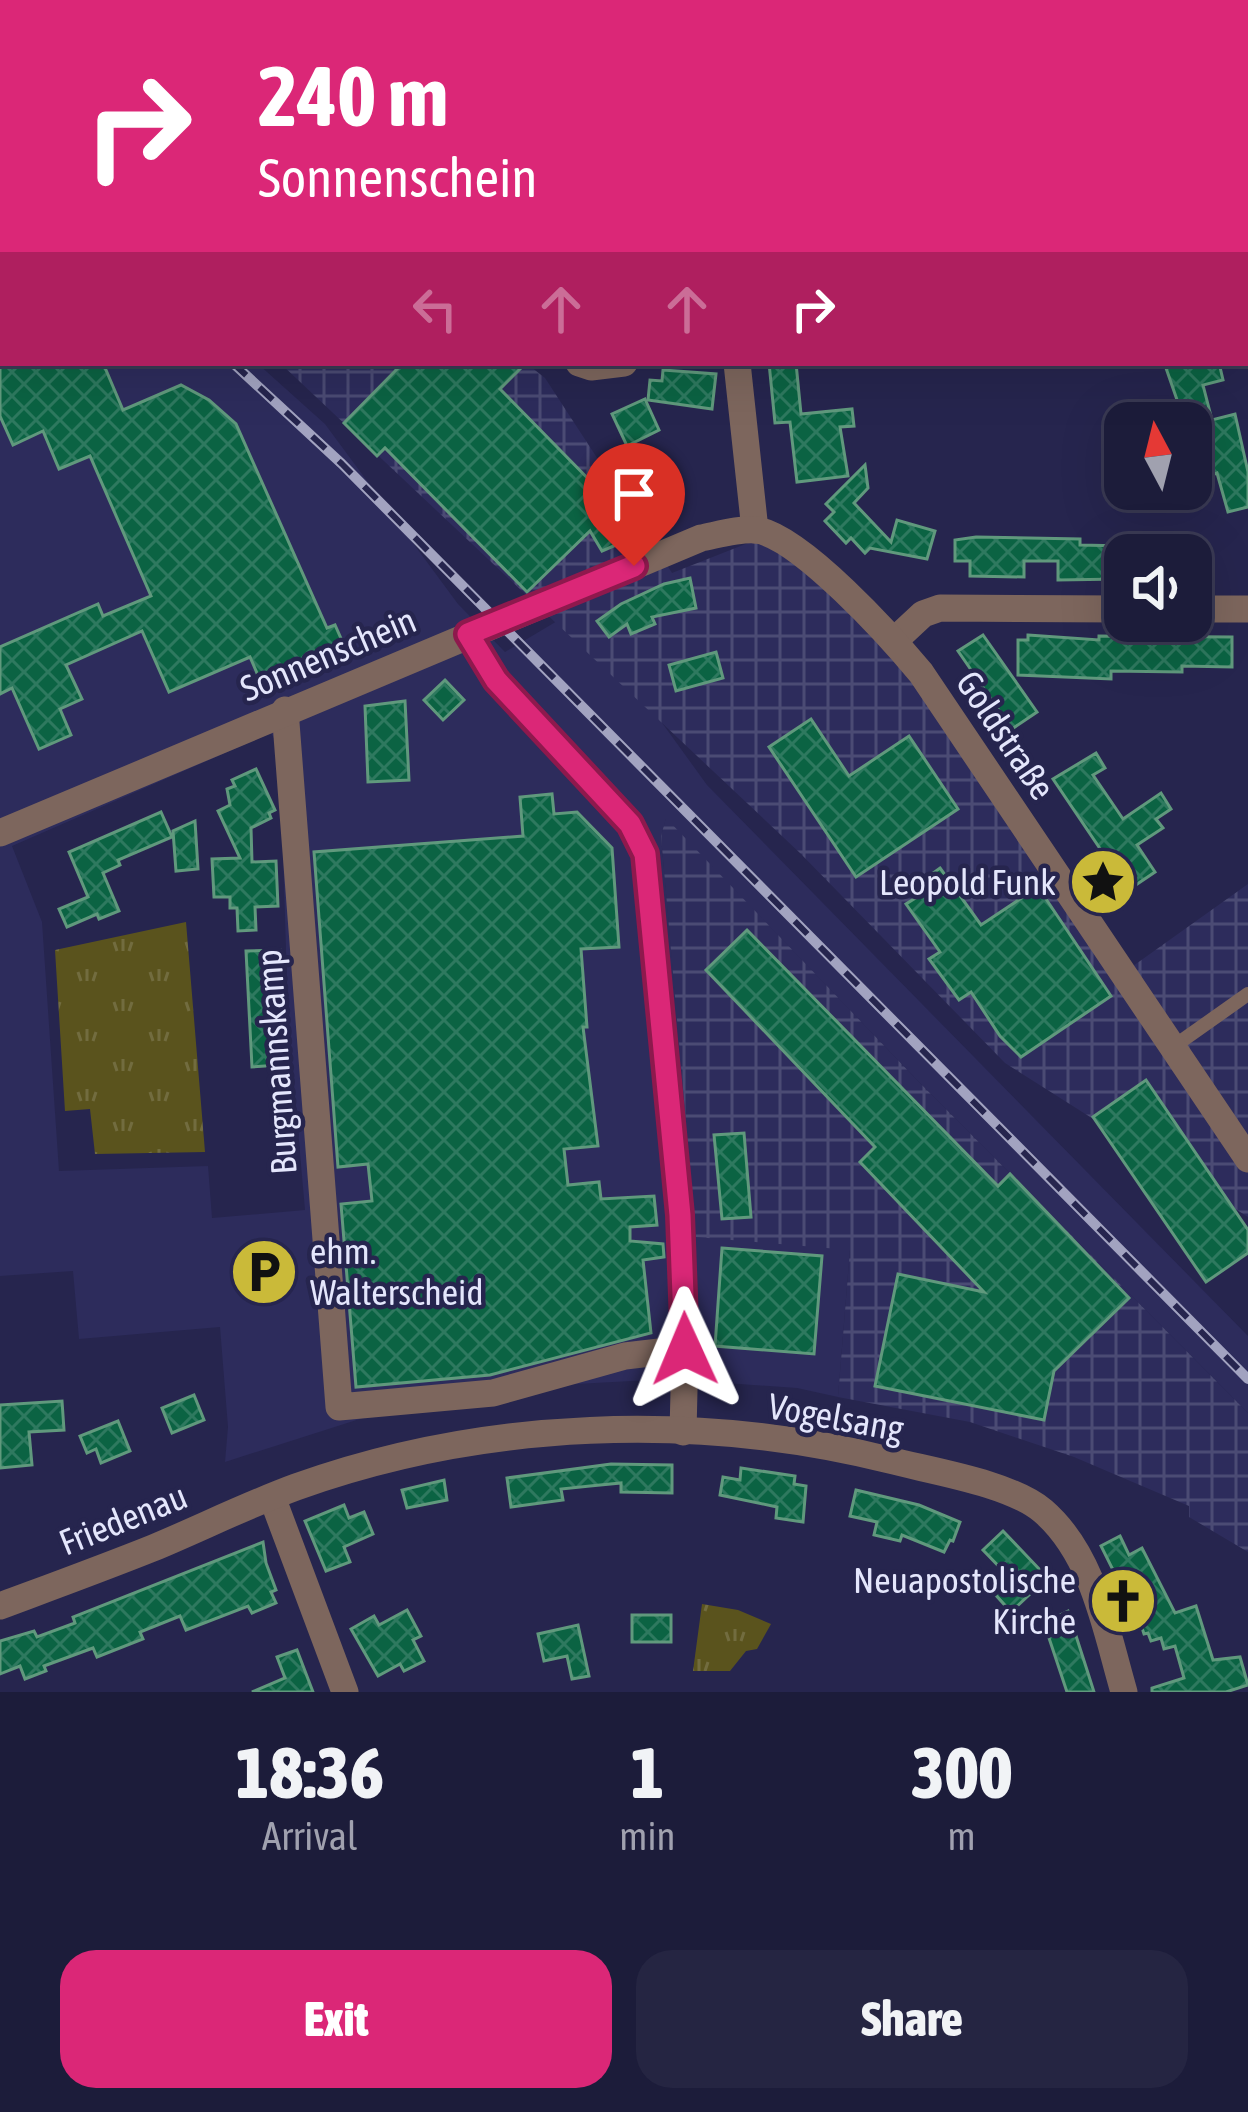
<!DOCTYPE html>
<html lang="en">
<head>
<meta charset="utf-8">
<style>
	:root { --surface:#1c1c3a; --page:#252542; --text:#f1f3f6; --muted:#a0a1af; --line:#3a3a54; --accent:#db2777 }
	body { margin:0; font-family:"Asap Condensed",sans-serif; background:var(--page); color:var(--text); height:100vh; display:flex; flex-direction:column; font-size:45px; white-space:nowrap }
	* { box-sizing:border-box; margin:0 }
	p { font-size:39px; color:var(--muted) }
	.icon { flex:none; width:66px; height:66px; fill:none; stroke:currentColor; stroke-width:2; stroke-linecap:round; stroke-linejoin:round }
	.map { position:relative; height:1692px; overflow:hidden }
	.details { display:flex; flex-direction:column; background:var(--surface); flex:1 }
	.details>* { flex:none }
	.hud { position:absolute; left:0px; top:0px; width:1248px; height:366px; box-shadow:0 12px 48px #0002,0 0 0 3px var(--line); background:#db2777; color:#fff; overflow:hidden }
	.needle { width:78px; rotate:353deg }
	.fabs { position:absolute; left:1104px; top:402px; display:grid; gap:24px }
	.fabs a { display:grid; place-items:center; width:108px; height:108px; border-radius:24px; background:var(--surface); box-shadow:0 12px 48px #0002,0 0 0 3px var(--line); font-size:60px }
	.pin { position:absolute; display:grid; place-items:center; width:102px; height:102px; color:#fff; margin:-123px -51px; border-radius:50% 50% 50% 0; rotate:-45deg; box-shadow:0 0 12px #0007 }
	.pin .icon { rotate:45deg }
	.me { position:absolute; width:132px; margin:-66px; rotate:359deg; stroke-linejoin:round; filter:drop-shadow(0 0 9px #0008) }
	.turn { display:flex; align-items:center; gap:42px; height:252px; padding:0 60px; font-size:54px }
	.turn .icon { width:156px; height:156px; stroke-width:2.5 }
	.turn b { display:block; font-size:84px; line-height:102px }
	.lanes { display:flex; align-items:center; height:114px; padding:0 60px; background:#0003; justify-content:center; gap:60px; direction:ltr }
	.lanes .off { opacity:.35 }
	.eta { display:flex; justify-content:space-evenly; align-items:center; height:204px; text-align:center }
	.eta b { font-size:72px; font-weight:800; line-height:84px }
	.primary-button { display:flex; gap:24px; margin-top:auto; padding:24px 60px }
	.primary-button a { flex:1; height:138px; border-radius:36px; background:var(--accent); color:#fff; font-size:48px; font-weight:800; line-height:138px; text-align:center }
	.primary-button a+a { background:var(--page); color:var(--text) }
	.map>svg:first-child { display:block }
	.built { fill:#2d2c5c; fill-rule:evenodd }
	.industrial { fill:url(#industrial-grid) }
	.grass { fill:url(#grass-tufts) }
	.building { fill:url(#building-cross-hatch); stroke:#60997d; stroke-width:3 }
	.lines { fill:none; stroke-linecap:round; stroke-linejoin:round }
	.service { stroke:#7d665d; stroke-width:14 }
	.minor { stroke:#7d665d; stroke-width:27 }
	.rail-casing { stroke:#a2a3c0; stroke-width:10 }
	.rail { stroke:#26254e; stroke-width:6; stroke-dasharray:18; stroke-linecap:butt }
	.route-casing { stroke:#8e194d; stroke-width:30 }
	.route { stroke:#db2777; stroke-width:21 }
	.labels { text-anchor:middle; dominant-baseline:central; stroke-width:9; stroke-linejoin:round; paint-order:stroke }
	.street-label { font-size:36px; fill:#e4e6fc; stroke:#26254e }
	.poi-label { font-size:36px; fill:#e4e6fc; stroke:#26254e; text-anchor:end }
</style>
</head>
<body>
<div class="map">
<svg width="1248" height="1692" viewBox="0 0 1248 1692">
	<defs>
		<pattern id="industrial-grid" width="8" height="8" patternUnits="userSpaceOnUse" patternTransform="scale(3)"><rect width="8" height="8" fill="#2d2c5c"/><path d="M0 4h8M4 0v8" fill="none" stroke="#4b4b74"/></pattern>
		<pattern id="grass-tufts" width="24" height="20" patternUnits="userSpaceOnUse" patternTransform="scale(3)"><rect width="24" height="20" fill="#5a531d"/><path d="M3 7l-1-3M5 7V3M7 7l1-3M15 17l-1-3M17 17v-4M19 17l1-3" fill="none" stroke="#726c3f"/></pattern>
		<pattern id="building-cross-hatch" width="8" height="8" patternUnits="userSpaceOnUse" patternTransform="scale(3)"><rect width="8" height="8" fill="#0b6343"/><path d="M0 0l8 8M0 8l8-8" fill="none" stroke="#2e795f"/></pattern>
	</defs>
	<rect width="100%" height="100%" fill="#26254e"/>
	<!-- built -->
	<path class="built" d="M0,151l3,212h254l68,61 133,180 47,48 74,-44 128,177 541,551v77l-332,-334 -250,-260 -5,17 26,287 163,127 -12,147 -41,-9 -129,-9 -110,6 -192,32 -141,45 3,-35 -8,-100 -141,12 -6,-68 -73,5zM271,733l9,16 8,268 17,193 -93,8 -4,-52 -149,5 -17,-249 -30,-76z"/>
	<!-- industrial -->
	<g class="industrial">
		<path d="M280,363h246l19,15 127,195 89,-35 122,84 236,354 129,-92v333l-243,-154 -205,-210z"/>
		<path d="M666,818l250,261 332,334v139l-59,-35v-11l-115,-49 -104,-35 -132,-25 12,-147 -154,-13 -35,-401z"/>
	</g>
	<!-- grass -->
	<g class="grass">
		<path d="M186,922l19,230 -110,2 -5,-45 -25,2 -10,-161z"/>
		<path d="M702,1604l36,6 33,14 -14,25 -11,2 -16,20h-37z"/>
	</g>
	<!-- building -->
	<g class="building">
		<path d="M0,363h103l20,47 58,-25 28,15 27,24 91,204 8,-3 8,18 -83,37 -10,-23 -81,35 -27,-61 -76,34 16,34 -22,10 11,26 -32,14 -27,-61 -12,6v-47l98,-43 5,12 48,-20 -61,-140 -31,13 -16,-38 -30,14 -13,-29z"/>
		<path d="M403,363h123l-26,26 110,112 24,-10 17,39 -49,21 -12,-20 -63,61 -142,-144 -8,8 -33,-33z"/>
		<path d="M769,363h27l5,51 51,-5 2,17 -14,1 8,49 -51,6 -7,-60 -15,1z"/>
		<path d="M1186,363h33l4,17 -20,5 9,35 23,-6 13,58v35l-20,5 -11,-39 -10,4 -17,-58 -6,1 -18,-52z"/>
		<path d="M663,370l53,4 -4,35 -64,-9 2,-20 12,1z"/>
		<path d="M645,399l14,31 -32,16 -15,-32z"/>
		<path d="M865,465l3,23 -14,15 37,39 6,-22 38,11 -8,28 -57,-11 -5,5 -14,-15 -5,5 -21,-22 9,-9 -8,-8z"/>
		<path d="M976,537l104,2v6l45,1v28h-5v5l-62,1v-19h-34v16l-54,-1v-15h-15v-21z"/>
		<path d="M690,578l6,30 -44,9 3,7 -24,10 -4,-10 -18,13 -12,-16 24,-17 43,-20z"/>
		<path d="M983,635l54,77 -25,17 -54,-78z"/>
		<path d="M1028,635l71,5v-4l133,1v30l-50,-1v6l-71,-1v8l-93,-4v-35h10z"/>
		<path d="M716,652l7,26 -47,13 -7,-26z"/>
		<path d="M445,680l19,20 -21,20 -19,-20z"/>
		<path d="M405,701l4,79 -41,2 -3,-76z"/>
		<path d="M811,719l38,57 60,-40 49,73 -102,68 -87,-130z"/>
		<path d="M1096,753l9,15 -12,7 30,44 38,-26 10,16 -15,10 7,9 -26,17 18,27 -31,21 -19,-28 4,-3 -56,-83z"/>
		<path d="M256,769l19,41 -6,3 2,5 -20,10 1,34 24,-1 2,45 -23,1 1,23 -18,1 -1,-23h-7v-11h-16l-2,-38 28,-1 -22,-47 12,-6 -3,-16 8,-3 -3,-6z"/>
		<path d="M552,794l2,20 23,-2 35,36 7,99 -38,2 6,78h-4l15,119 -34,3 4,36 31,-3 2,17 53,-3 3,29 -27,2v14l33,3 1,13 -21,3 8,73 -161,42 -134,12 -15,-183 31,-3 -4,-37 -30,3 -24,-315 209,-16 -3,-39z"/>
		<path d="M161,812l11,25 -54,23 2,5 -17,8 16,38 -20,8 -2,-5 -30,13 -8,-18 29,-12 -19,-45z"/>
		<path d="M195,821l3,48 -22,2 -3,-40z"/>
		<path d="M940,868l41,57 57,-38 73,109 -90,61 -21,-21 -29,-44 -12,8 -30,-41 11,-7 -34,-48 11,-7 -6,-8z"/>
		<path d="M747,930l251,256 12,-12 119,124 -75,73 -10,49 -169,-34 23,-112 86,18 -124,-130 15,-15 -169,-177z"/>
		<path d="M280,950l2,44h-12v46l8,-1 1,26 -27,2 -6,-116z"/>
		<path d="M1146,1080l102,150v23l-42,29 -113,-165z"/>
		<path d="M744,1133l7,84 -29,2 -8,-84z"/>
		<path d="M722,1248l100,8 -8,98 -99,-8z"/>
		<path d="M194,1395l10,25 -32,13 -10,-25z"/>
		<path d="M62,1401l2,29 -35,2 3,33 -32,3v-63z"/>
		<path d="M118,1421l12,30 -29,12 -5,-14 -9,4 -7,-17z"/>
		<path d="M611,1464l61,1v28l-51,-1v-9l-31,3 -29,3 2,11 -52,7 -4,-29z"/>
		<path d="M741,1468l54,8 -1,8 12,2 -3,36 -27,-4 1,-11 -57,-12 3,-18 17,3z"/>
		<path d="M444,1480l3,20 -40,8 -5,-18z"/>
		<path d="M856,1490l63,15 41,17 -7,19 -3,-1 -6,12 -42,-17 -2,6 -26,-6 3,-13 -27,-6z"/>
		<path d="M344,1505l5,13 15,-6 9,22 -29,13 6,15 -24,9 -21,-50z"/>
		<path d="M1003,1531l38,40 -18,18 6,6 -18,17 -18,-20 16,-15 -26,-27z"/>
		<path d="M1120,1536l9,19 13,-7 33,65 21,-7 17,54 27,-3 8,28 -22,7h-74v-4l32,-10 -9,-32 -11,3 -3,-11 -10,3 -3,-8 -4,1 -16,-49 -6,3 -21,-42z"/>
		<path d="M263,1542l3,21 10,27 -5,2 5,11 -24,10 -4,-7 -62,24 -6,-14 -40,16 3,7 -46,18 -4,-9 -49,18 2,5 -21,8 -5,-13 -20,8v-33l34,-10 3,6 38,-14 -2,-6z"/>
		<path d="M407,1610l14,26 -8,4 11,21 -20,10 -4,-7 -22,12 -27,-47 23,-13 5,9z"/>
		<path d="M1068,1611l19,59 7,22h-27l-23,-69z"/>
		<rect x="632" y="1615" width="39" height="27"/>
		<path d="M578,1625l11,51 -17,3 -5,-23 -23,5 -6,-27z"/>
		<path d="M297,1650l16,42h-61l33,-14 -8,-21z"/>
	</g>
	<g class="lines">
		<!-- service -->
		<path class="service" d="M1173,1047l75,-53"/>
		<!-- minor -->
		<g class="minor">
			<path d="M275,0v3"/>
			<path d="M1155,0l1,3"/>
			<path d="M733,3v-3"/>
			<path d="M1245,314l3,10"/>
			<path d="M579,363l12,4 33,-4"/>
			<path d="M737,363l18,167"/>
			<path d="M1191,609h57"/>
			<path d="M468,634l28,47 134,143 15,30 35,361 5,134 -2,83"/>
			<path d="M894,641l29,-27 17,-6 185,1"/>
			<path d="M285,710l54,697 154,-14 132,-37 60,-7"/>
			<path d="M0,833l701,-295c16,-3 40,-10 56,-8 45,8 134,107 164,143l327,486"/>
			<path d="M272,1497l73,195"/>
			<path d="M0,1606c51,-19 103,-38 153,-58 48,-20 94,-43 143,-61 187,-67 400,-75 593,-27 42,11 121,23 154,51 51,44 63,120 81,181"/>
		</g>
		<!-- rail casing -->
		<g class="rail-casing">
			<g id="rail">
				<path d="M0,170l3,2"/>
				<path d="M233,363l109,101 906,915"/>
			</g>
		</g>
		<!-- rail -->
		<use href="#rail" class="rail"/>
	</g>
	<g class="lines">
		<!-- route casing -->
		<g class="route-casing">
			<path id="route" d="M634,566l-166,68 28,46 134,144 15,30 35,361 5,134"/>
		</g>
		<!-- route -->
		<use href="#route" class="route"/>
	</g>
	<!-- icons -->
	<defs>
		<g id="sight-disc" transform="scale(3.45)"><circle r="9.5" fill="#caba39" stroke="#26254e"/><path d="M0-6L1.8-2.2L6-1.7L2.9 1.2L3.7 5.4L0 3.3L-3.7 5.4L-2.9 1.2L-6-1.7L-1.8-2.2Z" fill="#111"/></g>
		<g id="parking-disc" transform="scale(3.45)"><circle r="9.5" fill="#caba39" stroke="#26254e"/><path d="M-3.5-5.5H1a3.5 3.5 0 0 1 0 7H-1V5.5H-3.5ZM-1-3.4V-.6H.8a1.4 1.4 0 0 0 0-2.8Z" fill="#111"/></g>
		<g id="church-disc" transform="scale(3.45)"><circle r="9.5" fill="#caba39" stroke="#26254e"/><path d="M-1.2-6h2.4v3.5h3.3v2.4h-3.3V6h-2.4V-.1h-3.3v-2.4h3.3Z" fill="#111"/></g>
	</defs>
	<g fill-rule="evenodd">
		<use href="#sight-disc" x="1103" y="882"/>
		<use href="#parking-disc" x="264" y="1272"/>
		<use href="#church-disc" x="1123" y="1601"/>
	</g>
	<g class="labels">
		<!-- street labels -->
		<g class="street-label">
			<text transform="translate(328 654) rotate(-23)">Sonnenschein</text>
			<text transform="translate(1006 735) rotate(56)">Goldstraße</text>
			<text transform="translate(276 1062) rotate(-94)">Burgmannskamp</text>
			<text transform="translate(836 1417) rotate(10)">Vogelsang</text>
			<text transform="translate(123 1519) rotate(-22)">Friedenau</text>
		</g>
		<!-- poi labels -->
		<g class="poi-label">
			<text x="1056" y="882">Leopold Funk</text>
			<text x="310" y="1251" text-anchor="start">ehm.<tspan x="310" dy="41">Walterscheid</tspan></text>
			<text x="1076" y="1580">Neuapostolische<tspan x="1076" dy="41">Kirche</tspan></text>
		</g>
	</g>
</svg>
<div class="fabs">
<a><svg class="needle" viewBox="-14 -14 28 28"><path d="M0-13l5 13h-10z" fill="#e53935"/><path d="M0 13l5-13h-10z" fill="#a0a1af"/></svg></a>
<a><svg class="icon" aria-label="sound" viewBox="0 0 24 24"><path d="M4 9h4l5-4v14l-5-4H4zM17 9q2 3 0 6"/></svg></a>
</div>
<div class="pin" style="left:634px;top:566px;background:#d93025"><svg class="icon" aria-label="arrive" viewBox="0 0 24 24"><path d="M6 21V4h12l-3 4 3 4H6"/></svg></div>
<svg class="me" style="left:685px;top:1349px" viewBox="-20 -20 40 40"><path d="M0-17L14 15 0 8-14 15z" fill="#db2777" stroke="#fff" stroke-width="4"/></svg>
<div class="hud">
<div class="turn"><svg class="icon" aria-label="right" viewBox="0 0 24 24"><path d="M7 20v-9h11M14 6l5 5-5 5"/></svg><div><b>240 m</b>Sonnenschein</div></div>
<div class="lanes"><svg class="icon off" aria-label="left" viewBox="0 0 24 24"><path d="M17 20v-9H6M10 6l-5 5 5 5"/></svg><svg class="icon off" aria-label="ahead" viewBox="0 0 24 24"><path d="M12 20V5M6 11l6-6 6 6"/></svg><svg class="icon off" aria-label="ahead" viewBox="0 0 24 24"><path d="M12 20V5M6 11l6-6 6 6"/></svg><svg class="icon" aria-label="right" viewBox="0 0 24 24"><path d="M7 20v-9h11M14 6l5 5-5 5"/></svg></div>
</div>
</div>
<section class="details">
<div class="eta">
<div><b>18:36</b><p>Arrival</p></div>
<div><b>1</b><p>min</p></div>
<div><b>300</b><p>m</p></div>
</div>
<div class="primary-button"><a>Exit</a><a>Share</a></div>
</section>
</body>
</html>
